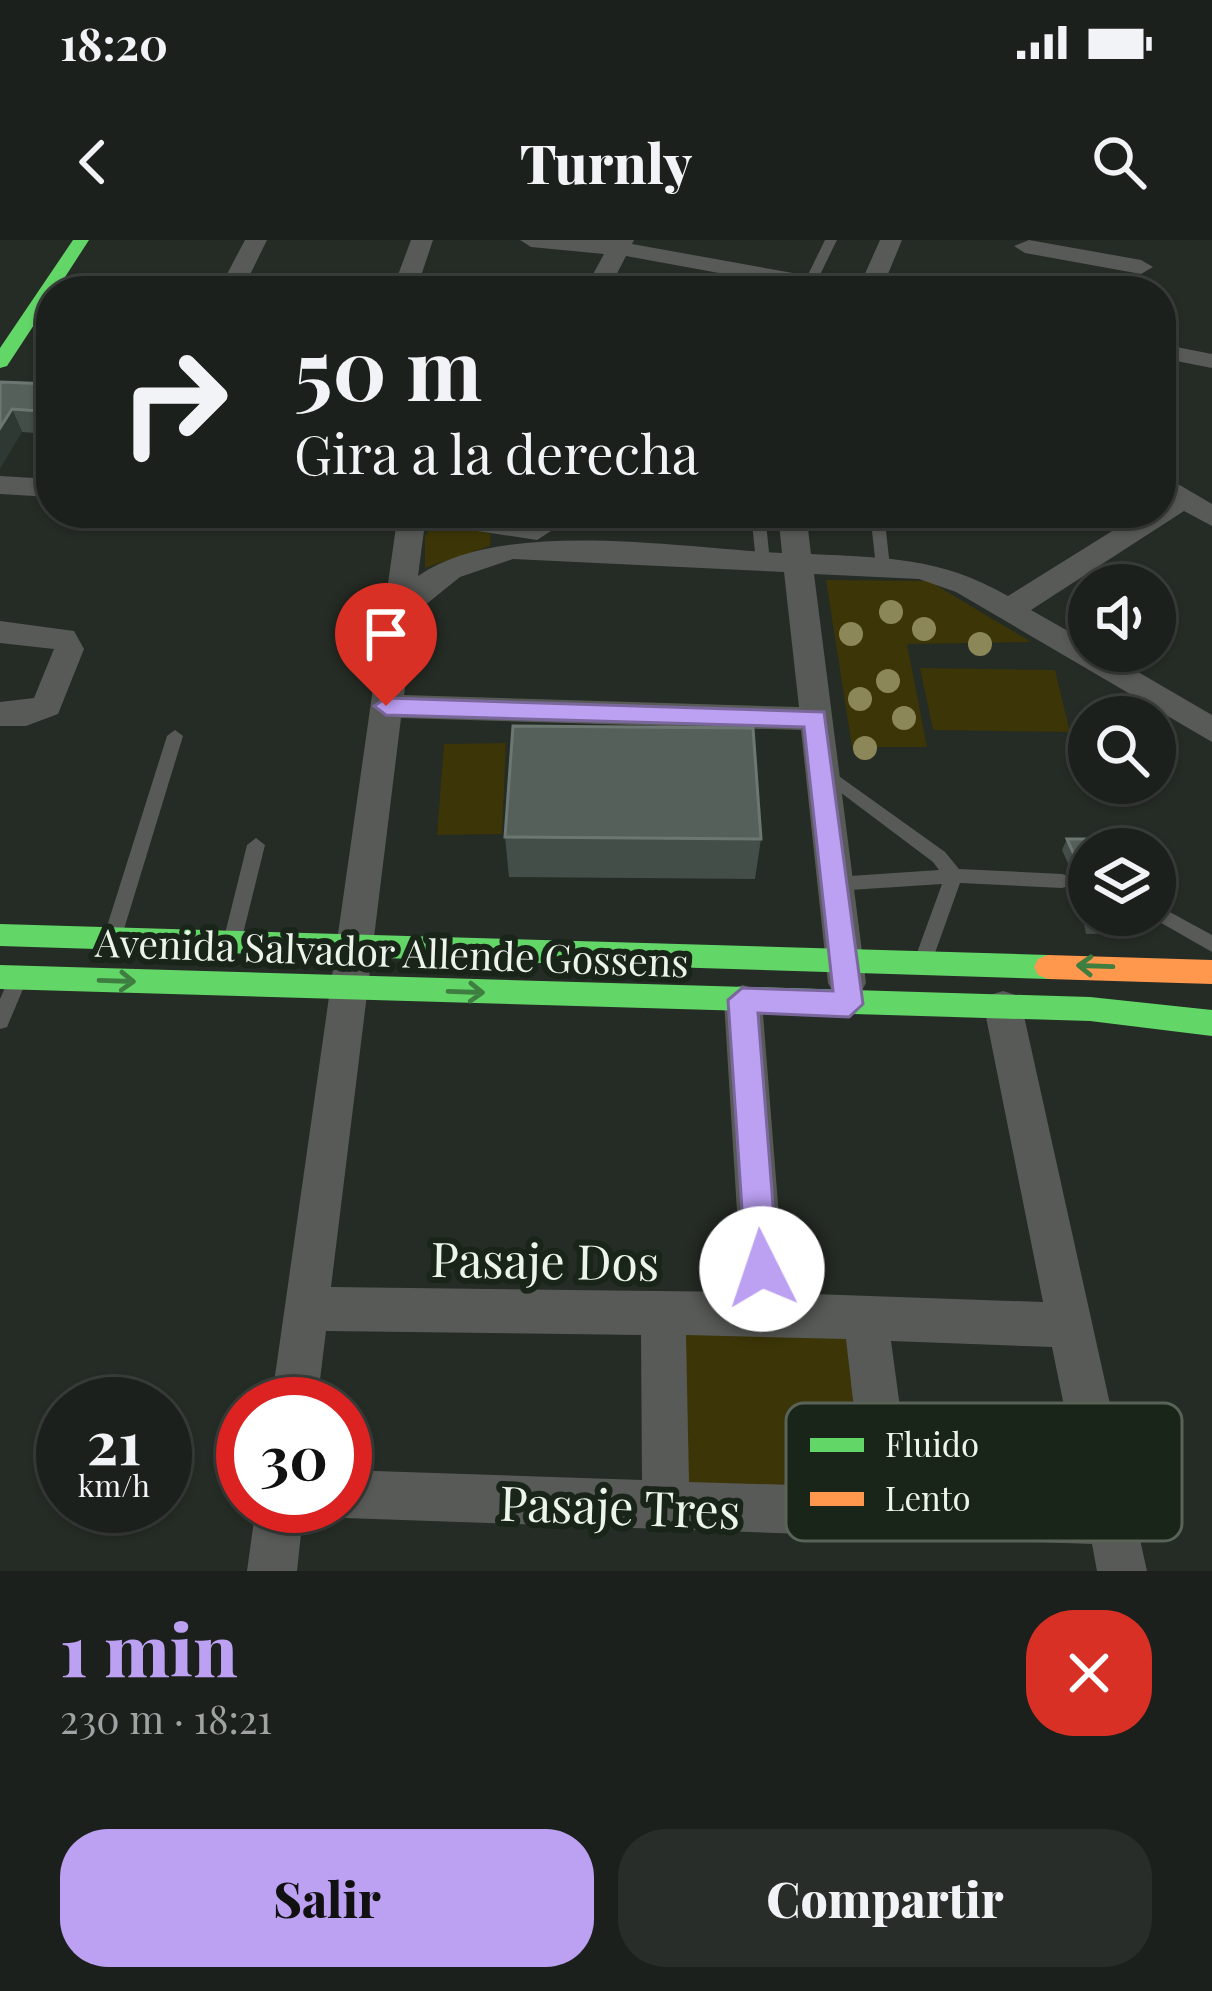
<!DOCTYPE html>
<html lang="es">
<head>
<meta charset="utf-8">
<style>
	:root { --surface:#1c201c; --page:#292d29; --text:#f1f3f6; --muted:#a0a3a3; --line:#3a3e3b; --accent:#bca0f2 }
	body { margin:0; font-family:"Playfair Display",serif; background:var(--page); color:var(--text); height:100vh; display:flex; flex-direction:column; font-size:45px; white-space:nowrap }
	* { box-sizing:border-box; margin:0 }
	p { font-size:39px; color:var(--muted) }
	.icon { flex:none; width:66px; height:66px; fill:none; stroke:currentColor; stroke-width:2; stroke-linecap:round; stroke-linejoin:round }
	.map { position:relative; height:1331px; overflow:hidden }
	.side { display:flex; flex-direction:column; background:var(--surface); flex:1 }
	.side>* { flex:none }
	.hud { position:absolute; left:36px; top:36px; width:1140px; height:252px; border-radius:48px; box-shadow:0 3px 9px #0004,0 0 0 3px var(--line); background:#1c201c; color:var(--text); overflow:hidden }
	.controls { position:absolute; left:1068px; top:324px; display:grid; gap:24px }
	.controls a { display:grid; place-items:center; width:108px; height:108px; border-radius:50%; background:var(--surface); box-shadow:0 3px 9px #0004,0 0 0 3px var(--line); font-size:60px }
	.speed { position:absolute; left:36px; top:1137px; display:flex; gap:24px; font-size:60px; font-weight:700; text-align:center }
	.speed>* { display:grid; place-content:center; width:156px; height:156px; border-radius:50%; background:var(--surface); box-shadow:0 3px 9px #0004,0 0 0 3px var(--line); line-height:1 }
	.speed small { font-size:30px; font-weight:400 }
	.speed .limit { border:18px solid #d22; background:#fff; color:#111 }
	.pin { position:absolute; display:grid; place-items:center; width:102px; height:102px; color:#fff; margin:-123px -51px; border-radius:50% 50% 50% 0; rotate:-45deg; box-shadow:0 0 12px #0007 }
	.pin .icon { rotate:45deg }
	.me { position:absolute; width:132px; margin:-66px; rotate:356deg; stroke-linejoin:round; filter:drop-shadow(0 0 9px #0008) }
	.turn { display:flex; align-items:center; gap:42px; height:252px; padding:0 60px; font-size:54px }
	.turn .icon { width:156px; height:156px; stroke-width:2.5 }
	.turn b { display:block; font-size:84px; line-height:102px }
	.round { display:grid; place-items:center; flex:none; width:126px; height:126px; border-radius:48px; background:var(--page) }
	.headline { display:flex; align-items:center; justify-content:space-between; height:204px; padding:0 60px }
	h1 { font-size:72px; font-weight:800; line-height:90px; color:var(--accent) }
	.button { display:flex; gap:24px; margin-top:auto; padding:24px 60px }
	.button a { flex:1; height:138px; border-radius:48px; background:var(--accent); color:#111; font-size:48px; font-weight:800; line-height:138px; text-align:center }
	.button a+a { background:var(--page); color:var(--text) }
	.status { display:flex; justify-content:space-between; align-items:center; height:84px; padding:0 60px; background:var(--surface); direction:ltr }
	.status svg { height:33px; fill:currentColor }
	header { display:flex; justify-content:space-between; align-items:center; height:156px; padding:0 60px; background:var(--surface); font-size:54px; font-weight:800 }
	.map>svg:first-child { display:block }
	.green { fill:#3c3507 }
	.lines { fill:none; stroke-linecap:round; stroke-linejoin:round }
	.lane { fill:#585a57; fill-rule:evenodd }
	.street { fill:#585a57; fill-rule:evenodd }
	.fast { fill:#63d668; fill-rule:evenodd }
	.slow { fill:#ff974d; fill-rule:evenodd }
	.tree { fill:#8c8759 }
	.wall { fill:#434e48 }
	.shaded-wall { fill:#2f3933 }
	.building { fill:#55605a; stroke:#6d7771; stroke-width:3 }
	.oneway { stroke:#3e7e40 }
	.route { fill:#bca0f2; stroke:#7a689d; stroke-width:3 }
	.labels { text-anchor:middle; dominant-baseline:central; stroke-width:12; stroke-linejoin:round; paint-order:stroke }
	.street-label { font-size:39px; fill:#edf4ec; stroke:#1a2519 }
	.near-street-label { font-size:48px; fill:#edf4ec; stroke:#1a2519 }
	.key { fill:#1a2519; stroke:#596358; stroke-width:3 }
	.key-label { font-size:33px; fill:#edf4ec }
</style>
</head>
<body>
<div class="status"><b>18:20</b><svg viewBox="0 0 49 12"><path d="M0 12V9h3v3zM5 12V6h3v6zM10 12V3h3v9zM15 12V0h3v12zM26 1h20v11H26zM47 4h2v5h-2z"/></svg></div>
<header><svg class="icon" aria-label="back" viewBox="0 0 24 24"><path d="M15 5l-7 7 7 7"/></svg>Turnly<svg class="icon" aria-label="search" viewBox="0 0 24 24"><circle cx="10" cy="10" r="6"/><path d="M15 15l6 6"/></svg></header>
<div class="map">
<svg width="1212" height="1331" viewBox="0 0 1212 1331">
	<rect width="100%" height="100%" fill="#252b25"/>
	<!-- green -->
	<g class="green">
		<path d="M455,284l36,10 -1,12 -65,22v-32l6,-9z"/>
		<path d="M826,340l103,1 102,61 -124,2 20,103h-75z"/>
		<path d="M920,428l135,2 15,62 -137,-2z"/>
		<path d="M506,503l-4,91 -65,1 7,-91z"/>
		<path d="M676,1088l178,3 19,168 -193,-6z"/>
	</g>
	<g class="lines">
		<!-- lane -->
		<g class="lane">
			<path d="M825,0h12l-25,51h-12z"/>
			<path d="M751,273h14l5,49 -2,3 -5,2 -7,-5z"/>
			<path d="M870,273h14l6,54 -7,5 -7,-5z"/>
			<path d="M175,490l8,6 -62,203 -3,5h-12l-3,-5 64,-203z"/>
			<path d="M822,524l123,88 14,17 103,5 6,2 3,5 -3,5 -6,2 -102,-5 -30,84 -7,2 -7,-2 -2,-6 28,-77 -107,7 -6,-2 -3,-5 3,-5 6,-2 104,-7 -6,-8 -117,-88 -2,-4z"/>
			<path d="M256,598l9,7 -24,97 -3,5h-12l-3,-5 24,-97z"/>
			<path d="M1155,664l57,31v17l-63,-36 6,-1z"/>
			<path d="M17,734l7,2 2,6 -19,45 -7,2v-30l10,-23z"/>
		</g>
		<!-- street -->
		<g class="street">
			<path d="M245,0h22l-25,51h-24z"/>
			<path d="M411,0h22l-17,51h-24z"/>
			<path d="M520,0h114l-2,4 228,41 20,-45h22l-21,51h-63l-192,-35 -18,35h-24l20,-37 -73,-7z"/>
			<path d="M1029,0l112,20 12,7 -12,7 -116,-21 -11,-7z"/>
			<path d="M1161,104l51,10v14l-51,-10z"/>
			<path d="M1161,234l51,30v22l-28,-15 -153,99 58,33v8h13l110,64v27l-256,-150 -37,-13 -105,-5 52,409 -6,11 -13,5 -13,-5 -6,-11 -27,-253 -400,-12 -70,569 411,5 -18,-291 6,-12 13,-4 13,4 6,12 23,292 258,9 -59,-295 6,-12 13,-4 13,4 6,12 125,564h-50l-5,-27 -747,-26 -17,-7 -2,-5h19v-36l297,10 -1,-145 -315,-4 -9,73h-46l127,-891c34,0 132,-6 153,18l-14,9 -112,-17 -7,53c84,-59 263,-28 364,-23l-4,-40h28l5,41c77,4 129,3 197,42l133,-83h20zM513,319l271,13 15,135 -395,-12 10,-81 46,-37zM686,1095l160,4 17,148 -174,-5zM891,1101l161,6 30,148 -171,-6z"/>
			<path d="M0,236l51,3v18l-51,-3z"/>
			<path d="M0,381l74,10 10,18 -26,65 -32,12h-26v-24l34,-4 20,-49 -54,-6z"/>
			<path d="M256,1266h48l-7,65h-50z"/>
		</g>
		<!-- fast -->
		<g class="fast">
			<path d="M73,0h16l-33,51h-5v8l-44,67 -7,2v-20z"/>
			<path d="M0,684l1048,31 10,4 4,8 -4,8 -10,4 -1048,-33z"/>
			<path d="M0,725l1090,32 122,13v26l-122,-15 -1090,-32z"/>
		</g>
		<!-- slow -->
		<path class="slow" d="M1048,715l164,5v24l-164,-5 -10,-4 -4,-8 4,-8z"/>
	</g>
	<!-- trees -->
	<g class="tree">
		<circle cx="891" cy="372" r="12"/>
		<circle cx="924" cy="389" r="12"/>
		<circle cx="851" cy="394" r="12"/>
		<circle cx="980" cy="404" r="12"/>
		<circle cx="888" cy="441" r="12"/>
		<circle cx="860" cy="459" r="12"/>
		<circle cx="904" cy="478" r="12"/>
		<circle cx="865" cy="508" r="12"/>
	</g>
	<!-- wall -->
	<g class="wall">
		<path d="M0,142l51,2 -3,50 -26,-2z"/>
		<path d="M505,597l256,2 -6,40 -246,-2z"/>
		<path d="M1067,599l73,84 -7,10 -47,1 -11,-55 -13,-29z"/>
	</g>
	<!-- shaded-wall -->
	<g class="shaded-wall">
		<path d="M51,149v40l-3,5 -9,-23z"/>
		<path d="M12,169l10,23 -22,37v-41z"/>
	</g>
	<!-- building -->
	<g class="building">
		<path d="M0,142l51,2v5l-12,22 -27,-2 -12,19z"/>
		<path d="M513,486l240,2 8,111 -256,-2z"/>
		<path d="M1067,599h45l4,10h-27v62l-9,-43z"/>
		<path d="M1090,675h47l3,8h-48z"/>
	</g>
	<!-- one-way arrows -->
	<defs><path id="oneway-shaft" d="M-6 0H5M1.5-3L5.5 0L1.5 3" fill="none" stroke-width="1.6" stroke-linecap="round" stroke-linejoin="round" transform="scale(3)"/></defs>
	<g class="oneway">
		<use href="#oneway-shaft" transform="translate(1095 726) rotate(-178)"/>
		<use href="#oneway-shaft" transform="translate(117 741) rotate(2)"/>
		<use href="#oneway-shaft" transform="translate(466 752) rotate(2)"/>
	</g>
	<!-- route -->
	<path class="route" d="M386,458l438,14 39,292 -14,13 -91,-4 20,256 -4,12 -12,5 -12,-5 -4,-12 -18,-269 14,-12 91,3 -29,-264 -418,-12 -12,-9z"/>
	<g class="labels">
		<!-- street labels -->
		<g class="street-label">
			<text transform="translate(392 711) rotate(2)">Avenida Salvador Allende Gossens</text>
		</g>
		<!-- near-street labels -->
		<g class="near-street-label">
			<text transform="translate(545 1019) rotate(1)">Pasaje Dos</text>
			<text transform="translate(620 1265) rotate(2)">Pasaje Tres</text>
		</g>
	</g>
	<!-- legend -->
	<rect x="786" y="1163" width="396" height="138" rx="18" class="key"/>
	<rect x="810" y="1198" width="54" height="14" fill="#63d668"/>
	<rect x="810" y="1252" width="54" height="14" fill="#ff974d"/>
	<g class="key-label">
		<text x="885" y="1217">Fluido</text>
		<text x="885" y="1271">Lento</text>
	</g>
</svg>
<div class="controls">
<a><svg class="icon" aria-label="sound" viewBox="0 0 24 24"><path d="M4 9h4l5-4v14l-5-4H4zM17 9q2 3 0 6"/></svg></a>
<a><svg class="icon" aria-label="search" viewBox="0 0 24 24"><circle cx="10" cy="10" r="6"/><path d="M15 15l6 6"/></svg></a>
<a><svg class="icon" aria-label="layers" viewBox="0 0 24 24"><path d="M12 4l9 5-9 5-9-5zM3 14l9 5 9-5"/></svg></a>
</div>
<div class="speed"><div>21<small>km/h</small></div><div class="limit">30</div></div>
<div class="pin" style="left:386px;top:466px;background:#d93025"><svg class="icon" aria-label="arrive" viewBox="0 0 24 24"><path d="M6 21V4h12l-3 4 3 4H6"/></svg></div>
<svg class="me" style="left:762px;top:1029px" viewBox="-20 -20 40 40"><circle r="19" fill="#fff"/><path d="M0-13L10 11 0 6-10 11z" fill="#bca0f2"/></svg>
<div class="hud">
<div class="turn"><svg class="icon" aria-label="right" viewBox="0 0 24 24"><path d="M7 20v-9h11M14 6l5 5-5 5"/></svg><div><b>50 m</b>Gira a la derecha</div></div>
</div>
</div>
<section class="side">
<div class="headline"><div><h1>1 min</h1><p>230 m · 18:21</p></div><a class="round" style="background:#d93025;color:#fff"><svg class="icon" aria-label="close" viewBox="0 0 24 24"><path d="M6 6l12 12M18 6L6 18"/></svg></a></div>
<div class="button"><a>Salir</a><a>Compartir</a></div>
</section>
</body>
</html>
